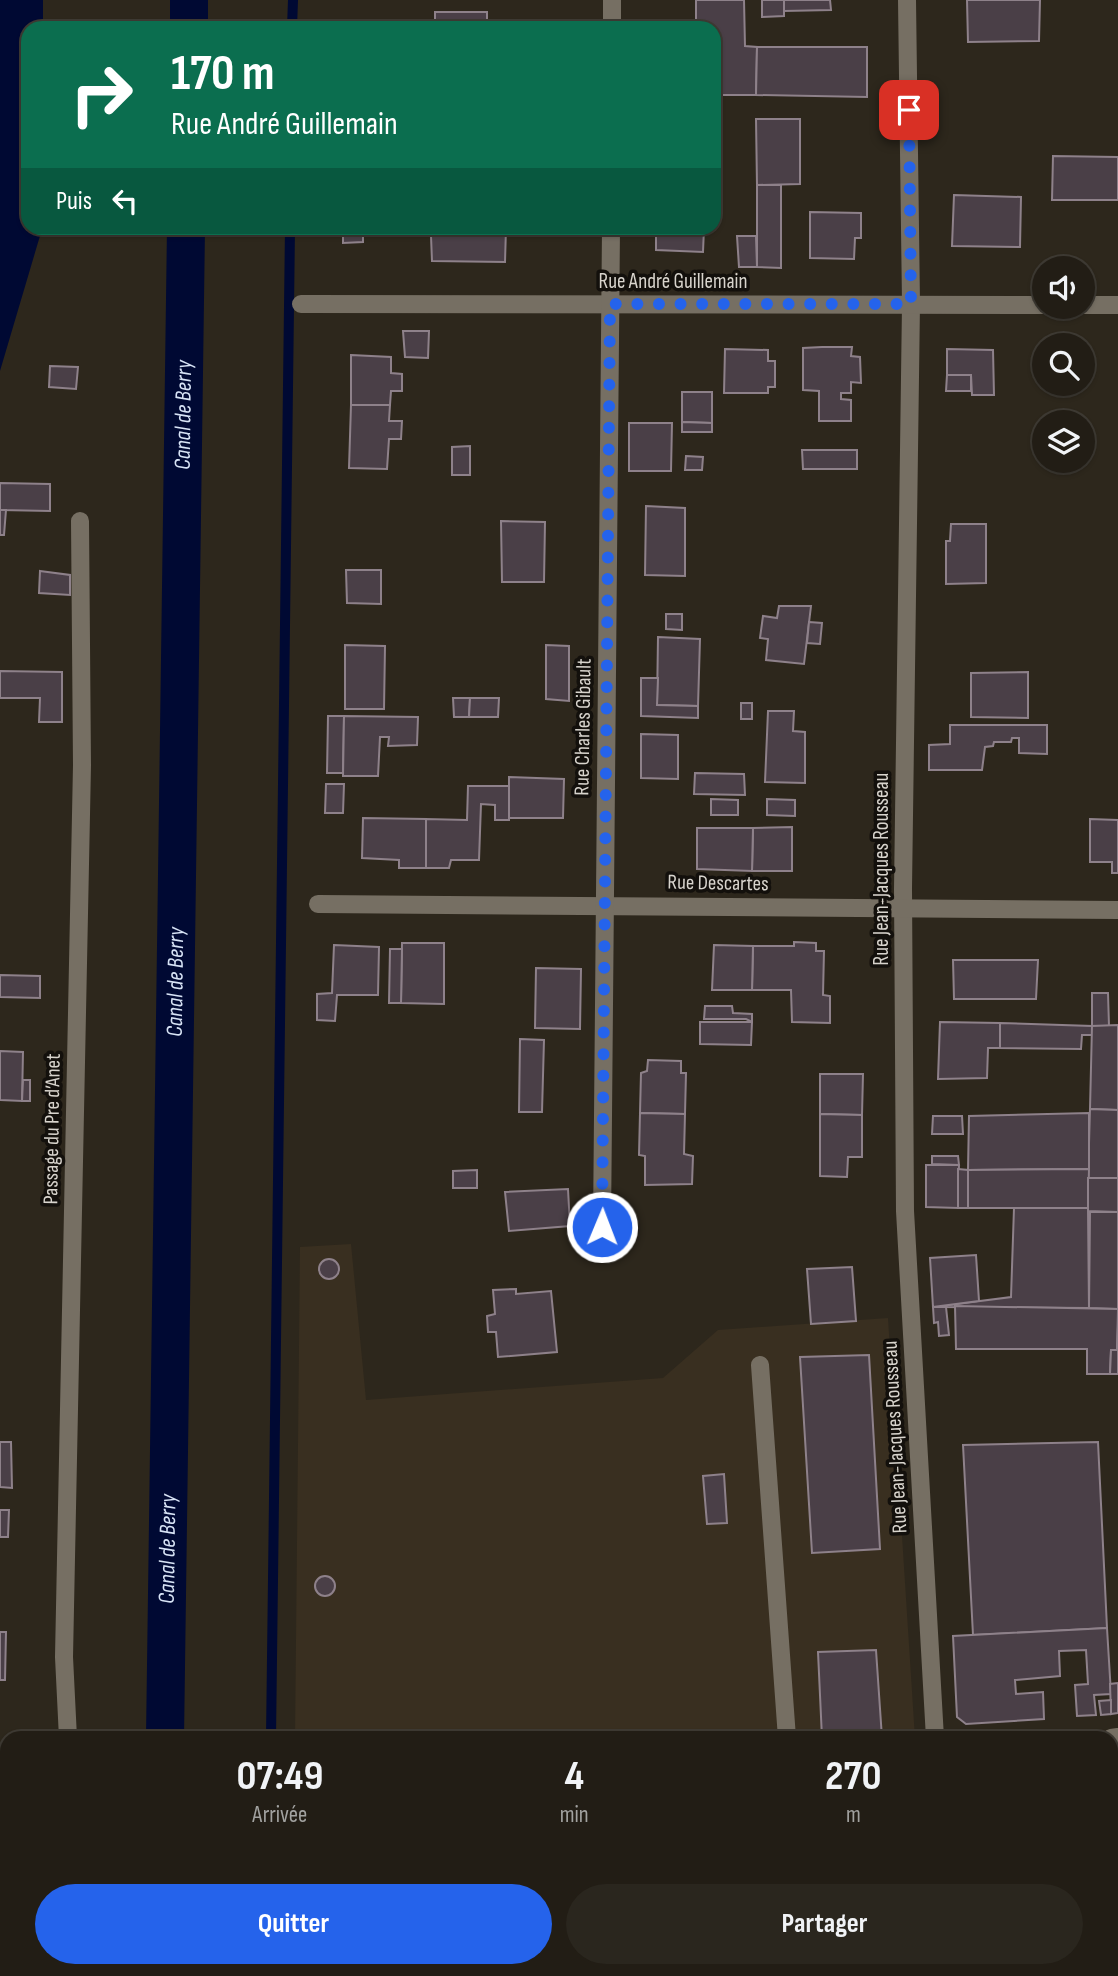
<!DOCTYPE html>
<html lang="fr">
<head>
<meta charset="utf-8">
<style>
	:root { --surface:#221d15; --page:#2a261e; --text:#f1f3f6; --muted:#a2a2a0; --line:#3f3b34; --accent:#2563eb }
	body { margin:0; font-family:"Sofia Sans Condensed",sans-serif; background:var(--page); color:var(--text); height:100vh; display:flex; flex-direction:column; font-size:26px; white-space:nowrap }
	* { box-sizing:border-box; margin:0 }
	p { font-size:23px; color:var(--muted) }
	.icon { flex:none; width:38px; height:38px; fill:none; stroke:currentColor; stroke-width:2; stroke-linecap:round; stroke-linejoin:round }
	.map { position:relative; flex:1; overflow:hidden }
	.sheet { position:absolute; left:0px; top:1731px; width:1118px; height:247px; display:flex; flex-direction:column; background:var(--surface); border-radius:21px 21px 0 0; box-shadow:0 2px 5px #0004,0 0 0 2px var(--line) }
	.sheet>* { flex:none }
	.top-card { position:absolute; left:21px; top:21px; width:700px; height:214px; border-radius:21px; box-shadow:0 2px 5px #0004,0 0 0 2px var(--line); background:#0b6e4f; color:#fff; overflow:hidden }
	.buttons { position:absolute; left:1032px; top:256px; display:grid; gap:14px }
	.buttons a { display:grid; place-items:center; width:63px; height:63px; border-radius:50%; background:var(--surface); box-shadow:0 2px 5px #0004,0 0 0 2px var(--line); font-size:35px }
	.pin { position:absolute; display:grid; place-items:center; width:60px; height:60px; color:#fff; margin:-30px; border-radius:14px; box-shadow:0 4px 10px #0006 }
	.me { position:absolute; width:77px; margin:-38px; rotate:1deg; stroke-linejoin:round; filter:drop-shadow(0 0 5px #0008) }
	.turn { display:flex; align-items:center; gap:24px; height:147px; padding:0 35px; font-size:32px }
	.turn .icon { width:91px; height:91px; stroke-width:2.5 }
	.turn b { display:block; font-size:49px; line-height:60px }
	.then { display:flex; align-items:center; height:66px; padding:0 35px; background:#0003; gap:14px; font-size:26px }
	.eta { display:flex; justify-content:space-evenly; align-items:center; height:119px; text-align:center }
	.eta b { font-size:42px; font-weight:700; line-height:49px }
	.action { display:flex; gap:14px; margin-top:auto; padding:14px 35px }
	.action a { flex:1; height:80px; border-radius:42px; background:var(--accent); color:#fff; font-size:28px; font-weight:700; line-height:80px; text-align:center }
	.action a+a { background:var(--page); color:var(--text) }
	.map>svg:first-child { display:block }
	.built { fill:#392f20 }
	.water { fill:#000933 }
	.lines { fill:none; stroke-linecap:round; stroke-linejoin:round }
	.stream { stroke:#000933; stroke-width:10 }
	.canal { stroke:#000933; stroke-width:38 }
	.building { fill:#4a3f47; stroke:#8e818a; stroke-width:2 }
	.lane { stroke:#766f63; stroke-width:18 }
	.street { stroke:#766f63; stroke-width:18 }
	.route { stroke:#2563eb; stroke-width:12; stroke-dasharray:0 21.6 }
	.labels { text-anchor:middle; dominant-baseline:central; stroke-width:7; stroke-linejoin:round; paint-order:stroke }
	.street-label { font-size:21px; fill:#d8d4cd; stroke:#13100c }
	.water-label { font-size:23px; font-style:italic; fill:#d8e4f6; stroke:#13100c }
</style>
</head>
<body>
<div class="map">
<svg width="1118" height="1976" viewBox="0 0 1118 1976">
	<rect width="100%" height="100%" fill="#2d271c"/>
	<!-- built -->
	<g class="built">
		<path d="M351,1244l15,156 297,-22 55,-48 170,-12 27,420h-620l5,-491z"/>
		<path d="M931,1970v6h-627v-5z"/>
	</g>
	<!-- water -->
	<path class="water" d="M0,0h43v28h-15v200l14,1 -42,142z"/>
	<g class="lines">
		<!-- stream -->
		<g class="stream">
			<path d="M292,28l1,-28"/>
			<path d="M271,1738l19,-1510"/>
			<path d="M281,1970l1,6"/>
		</g>
		<!-- canal -->
		<g class="canal">
			<path d="M189,28v-28"/>
			<path id="s1" d="M165,1738l21,-1510"/>
			<path d="M177,1970v6"/>
		</g>
	</g>
	<!-- building -->
	<g class="building">
		<path d="M696,0h48l1,46 12,1 -1,48h-42v-67h-18z"/>
		<path d="M762,0h22v16l-22,1z"/>
		<path d="M784,0h46l1,10 -47,1z"/>
		<path d="M967,0h73l-1,41 -71,1z"/>
		<rect x="435" y="12" width="52" height="16"/>
		<path d="M757,47h110v50l-111,-2z"/>
		<path d="M756,119h44v65l-43,1z"/>
		<path d="M1053,156l65,1v43h-66z"/>
		<path d="M757,185h24v83l-24,-1z"/>
		<path d="M954,195l67,2 -1,50 -68,-1z"/>
		<path d="M810,212l51,1v25h-6l-1,21 -44,-1z"/>
		<path d="M343,228h20v14l-20,1z"/>
		<path d="M472,228h34l-1,34 -73,-1 -1,-25 40,-1z"/>
		<path d="M656,228h48l-1,24 -47,-2z"/>
		<path d="M737,236h19l1,31h-18z"/>
		<path d="M403,331h26l-1,27 -23,-1z"/>
		<path d="M822,347h30l-1,9 9,1 1,26 -10,-1v11h-10v6l10,1v21h-32v-30l-16,-1v-42z"/>
		<path d="M725,349l43,1v11h7v26h-7v6h-44z"/>
		<path d="M947,349l46,1 1,45h-22l-1,-20h-24z"/>
		<path d="M351,355l40,2v16l11,1v17h-11l-1,14h-39z"/>
		<path d="M50,366l28,1 -2,22 -27,-2z"/>
		<path d="M947,375h24v16h-25z"/>
		<path d="M682,392h30v31l-30,-1z"/>
		<path d="M351,405h39l-1,16h13l-1,18h-12l-2,30 -38,-1z"/>
		<path d="M682,422l30,1v9h-30z"/>
		<path d="M629,423h43l-1,48h-42z"/>
		<path d="M470,446v29h-18v-28z"/>
		<path d="M802,450h55v19h-54z"/>
		<path d="M686,456l17,1 -1,13h-17z"/>
		<path d="M0,483l50,1v27l-50,-1z"/>
		<path d="M646,506l39,2v68l-40,-1z"/>
		<path d="M0,510h6l-2,25h-4z"/>
		<path d="M501,521l44,1 -1,60h-42z"/>
		<path d="M951,524h35v59l-40,1v-43h4z"/>
		<path d="M346,570h35v34l-34,-1z"/>
		<path d="M40,571l30,4v20l-31,-2z"/>
		<path d="M779,606h32l-7,58 -38,-4 2,-21 -8,-1 3,-22 14,2z"/>
		<path d="M666,614h16v16l-16,-1z"/>
		<path d="M809,622l13,1 -2,21 -13,-1z"/>
		<path d="M658,637l42,2 -2,67 -41,-1z"/>
		<path d="M345,645l40,1 -1,63h-39z"/>
		<path d="M546,645l23,1v55l-23,-2z"/>
		<path d="M0,671l62,1v50h-23l1,-24h-40z"/>
		<path d="M1028,672v46l-57,-1v-44z"/>
		<path d="M641,678h17l-1,27 41,1v12l-57,-2z"/>
		<path d="M453,698h17l-1,19h-15z"/>
		<path d="M470,698h29l-1,19h-29z"/>
		<rect x="741" y="703" width="11" height="16"/>
		<path d="M768,711h26l-1,20 12,1v51l-40,-1z"/>
		<path d="M328,716h16l-1,57h-16z"/>
		<path d="M344,716l74,1 -1,28 -29,1 1,-9h-9l-2,39h-35z"/>
		<path d="M950,725h97v29l-28,-1v-15h-7l-1,4h-17l-1,4 -8,1 -3,23h-53v-25l21,-1z"/>
		<path d="M641,734l37,1v44l-37,-1z"/>
		<path d="M695,773l49,1 1,21 -51,-1z"/>
		<path d="M509,777l55,2 -1,39h-54z"/>
		<path d="M326,784h18l-1,29h-18z"/>
		<path d="M468,786h41v34h-14v-15l-14,-1 -2,56h-28l-2,8h-23v-49l41,1z"/>
		<path d="M711,799l27,1v15h-27z"/>
		<path d="M767,799l28,1v16l-28,-1z"/>
		<path d="M363,818l63,1v49h-27v-8l-37,-2z"/>
		<path d="M1090,819l28,1v53h-6v-11h-22z"/>
		<path d="M792,827v44h-40l1,-43z"/>
		<path d="M697,828h56l-1,43 -55,-2z"/>
		<path d="M794,942l22,1v8h8l-1,44 7,1v27l-38,-1 -1,-32h-39l1,-44h41z"/>
		<path d="M402,943h42v61l-43,-1z"/>
		<path d="M334,945l45,2 -1,48h-41l-2,26 -18,-1v-26l15,-1z"/>
		<path d="M714,945l39,1 -1,44h-40z"/>
		<path d="M390,949h12l-1,54h-12z"/>
		<path d="M953,960h85l-2,39h-82z"/>
		<path d="M536,968l45,1 -1,60 -45,-1z"/>
		<path d="M0,975l40,1v22l-40,-1z"/>
		<path d="M1092,993h16l1,33h-17z"/>
		<path d="M705,1006h27l1,7 19,1v8l-6,-3h-42z"/>
		<path d="M700,1022h52l-1,23 -51,-1z"/>
		<path d="M940,1022l60,1v25h-12l-1,30 -49,1z"/>
		<path d="M1000,1023l92,3v9h-10l-1,14 -81,-1z"/>
		<path d="M1118,1025v85l-28,-1 2,-83z"/>
		<path d="M520,1039l24,1 -2,72h-23z"/>
		<path d="M0,1051l23,1 -1,49 -22,-1z"/>
		<path d="M648,1060l33,1v12h5l-1,41 -45,-1 1,-40 6,-2z"/>
		<path d="M820,1074h43l-1,41 -42,-1z"/>
		<path d="M23,1080h7v21h-8z"/>
		<path d="M1090,1109l28,1v68h-30z"/>
		<path d="M640,1113l45,1 -1,40 9,2 -1,28 -47,1v-29l-6,-1z"/>
		<path d="M1089,1113v56l-121,1 1,-54z"/>
		<path d="M820,1114l42,1v42h-14l-1,20 -27,-1z"/>
		<path d="M933,1116h29l1,18h-31z"/>
		<path d="M932,1156h26l1,9 -27,-1z"/>
		<path d="M926,1165h33l-1,43 -32,-1z"/>
		<path d="M958,1169l10,1v38h-10z"/>
		<path d="M1089,1169l-1,39h-120v-38z"/>
		<path d="M477,1170v18h-24v-17z"/>
		<path d="M1088,1178h30v34l-30,-1z"/>
		<path d="M568,1189l2,37 -61,5 -4,-39z"/>
		<path d="M1014,1208h74l1,100 -156,-1 78,-10z"/>
		<path d="M1090,1212h28v97l-29,-1z"/>
		<path d="M976,1255l3,46 -46,6 -3,-49z"/>
		<circle cx="329" cy="1269" r="10"/>
		<path d="M852,1267l4,54 -45,3 -4,-55z"/>
		<path d="M516,1289v5l35,-3 6,61 -59,5 -2,-25h-8l-1,-16 8,-2 -2,-24z"/>
		<path d="M955,1306l163,3 -1,41h-6l-1,24h-23v-25h-131z"/>
		<path d="M933,1307h13l3,28 -10,1 -1,-14 -4,1z"/>
		<path d="M1118,1326v48h-8l1,-24h6z"/>
		<path d="M869,1355l11,194 -68,4 -12,-196z"/>
		<path d="M0,1442h11l1,46 -12,-1z"/>
		<path d="M1098,1442l9,186 -134,7 -10,-190z"/>
		<path d="M724,1474l3,49 -20,1 -4,-48z"/>
		<path d="M0,1510h9l-1,27h-8z"/>
		<circle cx="325" cy="1586" r="10"/>
		<path d="M1107,1628l4,66 -17,1 2,20 -19,1 -2,-31 13,-1 -2,-34 -27,1 1,25 -45,4 1,14 27,-2 1,27 -78,5 -9,-7 -4,-81z"/>
		<path d="M0,1632h6l-1,48h-5z"/>
		<path d="M876,1650l6,88h-60l-4,-86z"/>
		<path d="M1118,1683v30l-7,1 -1,-30z"/>
		<path d="M1111,1700v14l-10,1 -2,-14z"/>
		<rect x="836" y="1970" width="60" height="6"/>
		<path d="M1018,1970h44l1,6h-44z"/>
	</g>
	<g class="lines">
		<!-- lane -->
		<g class="lane">
			<path d="M760,1365l27,373"/>
			<path d="M804,1970l1,6"/>
			<path d="M558,1976l2,-6"/>
		</g>
		<!-- street -->
		<g class="street">
			<path d="M907,0l4,304 -8,585 2,322 30,527"/>
			<path d="M612,28v-28"/>
			<path d="M301,304l744,1"/>
			<path d="M1083,305h35"/>
			<path d="M318,904l800,6"/>
			<path d="M602,1227l9,-999"/>
			<path d="M68,1738l-4,-81 18,-892 -2,-244"/>
			<path d="M1111,1738l7,-1"/>
			<path d="M80,1970v6"/>
			<path d="M950,1970l1,6"/>
		</g>
	</g>
	<g class="lines">
		<!-- route -->
		<path class="route" d="M602,1227l8,-923h301l-2,-194"/>
	</g>
	<g class="labels">
		<!-- street labels -->
		<g class="street-label">
			<text x="673" y="281">Rue André Guillemain</text>
			<text transform="translate(583 727) rotate(-89)">Rue Charles Gibault</text>
			<text transform="translate(881 869) rotate(-90)">Rue Jean-Jacques Rousseau</text>
			<text transform="translate(718 883) rotate(1)">Rue Descartes</text>
			<text transform="translate(52 1129) rotate(-89)">Passage du Pre d’Anet</text>
			<text transform="translate(895 1437) rotate(-93)">Rue Jean-Jacques Rousseau</text>
		</g>
		<!-- water labels -->
		<g class="water-label">
			<text stroke="none"><textPath href="#s1" startOffset="1323">Canal de Berry</textPath></text>
			<text stroke="none"><textPath href="#s1" startOffset="756">Canal de Berry</textPath></text>
			<text stroke="none"><textPath href="#s1" startOffset="189">Canal de Berry</textPath></text>
		</g>
	</g>
</svg>
<div class="buttons">
<a><svg class="icon" aria-label="sound" viewBox="0 0 24 24"><path d="M4 9h4l5-4v14l-5-4H4zM17 9q2 3 0 6"/></svg></a>
<a><svg class="icon" aria-label="search" viewBox="0 0 24 24"><circle cx="10" cy="10" r="6"/><path d="M15 15l6 6"/></svg></a>
<a><svg class="icon" aria-label="layers" viewBox="0 0 24 24"><path d="M12 4l9 5-9 5-9-5zM3 14l9 5 9-5"/></svg></a>
</div>
<div class="pin" style="left:909px;top:110px;background:#d93025"><svg class="icon" aria-label="arrive" viewBox="0 0 24 24"><path d="M6 21V4h12l-3 4 3 4H6"/></svg></div>
<svg class="me" style="left:602px;top:1227px" viewBox="-20 -20 40 40"><circle r="17" fill="#2563eb" stroke="#fff" stroke-width="3"/><path d="M0-11L8 9 0 5-8 9z" fill="#fff"/></svg>
<div class="top-card">
<div class="turn"><svg class="icon" aria-label="right" viewBox="0 0 24 24"><path d="M7 20v-9h11M14 6l5 5-5 5"/></svg><div><b>170 m</b>Rue André Guillemain</div></div>
<div class="then">Puis<svg class="icon" aria-label="left" viewBox="0 0 24 24"><path d="M17 20v-9H6M10 6l-5 5 5 5"/></svg></div>
</div>
<section class="sheet">
<div class="eta">
<div><b>07:49</b><p>Arrivée</p></div>
<div><b>4</b><p>min</p></div>
<div><b>270</b><p>m</p></div>
</div>
<div class="action"><a>Quitter</a><a>Partager</a></div>
</section>
</div>
</body>
</html>
